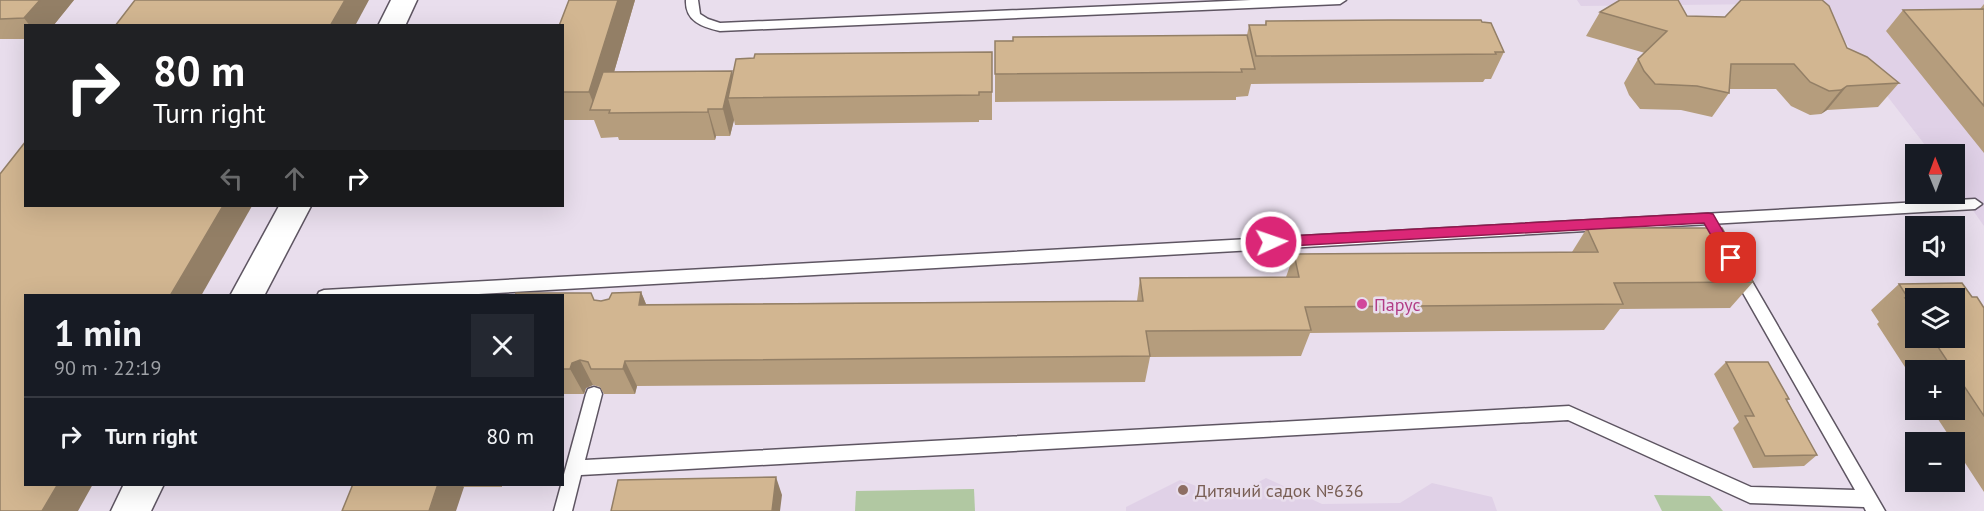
<!DOCTYPE html>
<html lang="en">
<head>
<meta charset="utf-8">
<style>
	:root { --surface:#171b24; --page:#242831; --text:#f1f3f6; --muted:#9ea1a6; --line:#363941 }
	body { margin:0; font-family:"PT Sans",sans-serif; background:var(--page); color:var(--text); height:100vh; display:flex; flex-direction:column; font-size:22px; white-space:nowrap }
	* { box-sizing:border-box; margin:0 }
	p { font-size:20px; color:var(--muted) }
	.icon { flex:none; width:33px; height:33px; fill:none; stroke:currentColor; stroke-width:2; stroke-linecap:round; stroke-linejoin:round }
	.map { position:relative; flex:1; overflow:hidden }
	.sheet { position:absolute; left:24px; top:294px; width:540px; height:192px; display:flex; flex-direction:column; background:var(--surface); border-radius:0px; box-shadow:0 6px 24px #0002 }
	.sheet>* { flex:none }
	.guide { position:absolute; left:24px; top:24px; width:540px; height:183px; border-radius:0px; box-shadow:0 6px 24px #0002; background:#202124; color:#fff; overflow:hidden }
	.needle { width:39px; rotate:359deg }
	.tools { position:absolute; left:1905px; top:144px; display:grid; gap:12px }
	.tools a { display:grid; place-items:center; width:60px; height:60px; border-radius:0px; background:var(--surface); box-shadow:0 6px 24px #0002; font-size:30px }
	.pin { position:absolute; display:grid; place-items:center; width:51px; height:51px; color:#fff; margin:-26px; border-radius:12px; box-shadow:0 3px 9px #0006 }
	.me { position:absolute; width:66px; margin:-33px; rotate:87deg; stroke-linejoin:round; filter:drop-shadow(0 0 4px #0008) }
	.turn { display:flex; align-items:center; gap:21px; height:126px; padding:0 30px; font-size:27px }
	.turn .icon { width:78px; height:78px; stroke-width:2.5 }
	.turn b { display:block; font-size:42px; line-height:51px }
	.lanes { display:flex; align-items:center; height:57px; padding:0 30px; background:#0003; justify-content:center; gap:30px; direction:ltr }
	.lanes .off { opacity:.35 }
	.round { display:grid; place-items:center; flex:none; width:63px; height:63px; border-radius:0px; background:var(--page) }
	.headline { display:flex; align-items:center; justify-content:space-between; height:102px; padding:0 30px }
	h1 { font-size:36px; font-weight:600; line-height:45px }
	ul { padding:0; list-style:none }
	li { display:flex; align-items:center; gap:18px; height:78px; padding:0 30px; border-top:2px solid var(--line) }
	li div { flex:1 }
	li b { display:block; font-size:22px }
	li em { font-style:normal }
	.map>svg:first-child { display:block }
	.built { fill:#e0d1e7 }
	.green { fill:#b1c8a2 }
	.lines { fill:none; stroke-linecap:round; stroke-linejoin:round }
	.service-casing { stroke:#5e5562; stroke-width:3 }
	.secondary-casing { stroke:#5e5562; stroke-width:3 }
	.service { fill:#fff; fill-rule:evenodd }
	.secondary { fill:#fff; fill-rule:evenodd }
	.wall { fill:#b59d7d; fill-rule:evenodd }
	.shaded-wall { fill:#937f66 }
	.building { fill:#d2b691; stroke:#937f66; stroke-width:1.5 }
	.route { fill:#db2777; stroke:#8e194d; stroke-width:1.5 }
	.hotel-dot { fill:#d1479c; stroke:#e9deed; stroke-width:2 }
	.education-dot { fill:#8d6e63; stroke:#e9deed; stroke-width:2 }
	.labels { text-anchor:middle; dominant-baseline:central; stroke-width:5; stroke-linejoin:round; paint-order:stroke }
	.hotel-label { font-size:18px; fill:#b23c85; stroke:#e9deed; text-anchor:start }
	.education-label { font-size:18px; fill:#785e54; stroke:#e9deed; text-anchor:start }
</style>
</head>
<body>
<div class="map">
<svg width="1984" height="511" viewBox="0 0 1984 511">
	<rect width="100%" height="100%" fill="#e9deed"/>
	<!-- built -->
	<g class="built">
		<path d="M1577,0h188l3,4 -187,2z"/>
		<path d="M1813,0h171v226l-29,-41 -1,-31h-22z"/>
		<path d="M1266,478l56,26 78,-1 32,-20 60,14 5,14h-371v-4l54,-27 49,18z"/>
	</g>
	<!-- green -->
	<g class="green">
		<path d="M974,489l1,22h-120l1,-20z"/>
		<path d="M1654,495l56,1 13,15h-61z"/>
	</g>
	<g class="lines">
		<!-- service casing -->
		<g class="service-casing">
			<g id="service">
				<path d="M686,0h12l2,14 8,5 12,4 531,-23h95l-6,4 -620,27c-18,-4 -35,-10 -34,-31z"/>
				<path d="M1975,199l7,5 -7,5 -1532,87h-126l2,-4 5,-2z"/>
				<path d="M1738,264l5,2 142,245h-19l-2,-4 -114,-4 -182,-83 -987,55 -9,36h-18l32,-117 2,-5 6,-2 6,2 2,5 -17,66 984,-54 182,81 104,3 -125,-220 3,-4z"/>
			</g>
		</g>
		<!-- secondary casing -->
		<g class="secondary-casing">
			<g id="secondary">
				<path d="M391,0h26l-12,26h-27z"/>
				<path d="M279,206h32l-47,90h-34z"/>
				<path d="M124,484h40l-13,27h-40z"/>
			</g>
		</g>
		<!-- service -->
		<use href="#service" class="service"/>
		<!-- secondary -->
		<use href="#secondary" class="secondary"/>
	</g>
	<!-- wall -->
	<g class="wall">
		<path d="M0,0h74l-21,26h-27v13h-26z"/>
		<path d="M569,0h66l-21,72 119,4 259,-24v68h-13v2l-244,3 -1,-5 -4,16h-14l-1,4h-96l-1,-3 -17,1 -7,-18h-32v-94z"/>
		<path d="M1984,4v149l-98,-122 17,-21 77,-1z"/>
		<path d="M1600,12l87,4 160,32 52,35 -21,24 -51,3 -6,4 -11,1 -19,-9 -15,-17h-47v4l-17,24 -31,-7 -41,-1 -11,-14 -5,-12 14,-24 7,-6 -59,-17z"/>
		<path d="M1266,21l238,31 -13,27h-6l-2,3 -232,2 -3,12 -12,1v3l-241,2v-61l252,-6 2,-10h16z"/>
		<path d="M1587,228l166,54 -23,26 -110,1 -16,21 -294,3 -9,23 -151,1 -5,25 -508,4 -2,8h-31l-4,-7 -7,-2 -7,3 -2,6h-22v-98l39,5 40,-9 5,12 491,-3 3,-23 146,-1 8,-23 278,-2z"/>
		<path d="M1899,284l73,13 12,11v184l-30,-46v-4h-1l-21,-32h22v-40h-38v14l-39,-60 2,-2 -8,-12zM1916,298l38,40h-38z"/>
		<path d="M1726,362l63,37 -2,1 30,55 -13,11 -51,2 -20,-40 6,-6 -25,-48z"/>
		<path d="M353,484h149v3h-38z"/>
	</g>
	<!-- shaded-wall -->
	<g class="shaded-wall">
		<path d="M40,0h34l-21,26h-23l-6,-8z"/>
		<path d="M345,0h24l-14,26h-25z"/>
		<path d="M618,0h17l-32,110h-7l-7,-18z"/>
		<path d="M732,71l6,27h-10l6,22 -4,16 -7,-27z"/>
		<path d="M1847,86l-20,24 -6,4 20,-24z"/>
		<path d="M708,109l8,27 -1,4 -7,-28z"/>
		<path d="M223,206h29l-51,90h-31z"/>
		<path d="M641,292l11,27 -13,-14z"/>
		<path d="M580,360l13,25 -7,3 -2,6 -14,-25 2,-6z"/>
		<path d="M625,361l12,25 -2,8 -12,-25z"/>
		<path d="M776,477l6,18 -2,16h-8z"/>
		<path d="M58,484h35l-15,27h-36z"/>
		<path d="M438,484h23l3,3 -8,24h-27z"/>
	</g>
	<!-- building -->
	<g class="building">
		<path d="M0,0h40l-16,18 -24,1z"/>
		<path d="M135,0h210l-15,26h-215z"/>
		<path d="M569,0h49l-29,92h-27v-66h-3z"/>
		<path d="M1620,0h58l9,16 38,1 16,-17h81l7,6 18,42 20,9 32,26 -52,3 -6,4 -12,1 -19,-9 -16,-18h-63l-2,29 -32,-7 -42,-2 -11,-13 -6,-12 29,-28 -67,-19z"/>
		<path d="M1984,9v97l-81,-96z"/>
		<path d="M1390,20h91l1,2 9,1 13,29h-9l1,2 -240,2 -7,-31h17v-4z"/>
		<path d="M1247,35l8,34h-14l1,3 -247,2v-33h18v-4z"/>
		<path d="M992,52v40h-13v3l-251,3 8,-39 18,-1 1,-4z"/>
		<path d="M732,71l-9,38h-15v3l-99,1 1,-3h-20l13,-38z"/>
		<path d="M26,141v65h197l-53,90h-144v188h32l-16,27h-42v-337z"/>
		<path d="M1587,228h135l31,54 -139,1 9,21 -318,3 6,23 -165,1 4,25 -525,5 -2,8h-32l-3,-7 -8,-2 -8,3 -2,6h-8v-73h-47l1,-3h75l3,7 7,1 8,-2 3,-6 29,-1 -2,13 504,-4 -3,-23 159,-1 -5,-23 304,-2z"/>
		<path d="M1962,283l10,14h5l7,11v108l-52,-78h22v-40h-38v15l-11,-15h3l-9,-14z"/>
		<path d="M1726,362h42l21,37h-3l31,56 -52,1 -20,-40h9z"/>
		<path d="M776,477l-4,34h-161l7,-31z"/>
		<path d="M353,484h85l-9,27h-87z"/>
	</g>
	<!-- route -->
	<path class="route" d="M1708,213l5,1 23,40 2,4 -2,3h-10l-22,-38 -433,24 -7,-5 7,-5z"/>
	<!-- markers -->
	<circle class="hotel-dot" cx="1362" cy="304" r="6"/>
	<circle class="education-dot" cx="1183" cy="490" r="6"/>
	<g class="labels">
		<!-- hotel labels -->
		<g class="hotel-label">
			<text x="1374" y="304">Парус</text>
		</g>
		<!-- education labels -->
		<g class="education-label">
			<text x="1195" y="490">Дитячий садок №636</text>
		</g>
	</g>
</svg>
<div class="tools">
<a><svg class="needle" viewBox="-14 -14 28 28"><path d="M0-13l5 13h-10z" fill="#e53935"/><path d="M0 13l5-13h-10z" fill="#9ea1a6"/></svg></a>
<a><svg class="icon" aria-label="sound" viewBox="0 0 24 24"><path d="M4 9h4l5-4v14l-5-4H4zM17 9q2 3 0 6"/></svg></a>
<a><svg class="icon" aria-label="layers" viewBox="0 0 24 24"><path d="M12 4l9 5-9 5-9-5zM3 14l9 5 9-5"/></svg></a>
<a>+</a>
<a>−</a>
</div>
<div class="pin" style="left:1731px;top:258px;background:#d93025"><svg class="icon" aria-label="arrive" viewBox="0 0 24 24"><path d="M6 21V4h12l-3 4 3 4H6"/></svg></div>
<svg class="me" style="left:1271px;top:242px" viewBox="-20 -20 40 40"><circle r="17" fill="#db2777" stroke="#fff" stroke-width="3"/><path d="M0-11L8 9 0 5-8 9z" fill="#fff"/></svg>
<div class="guide">
<div class="turn"><svg class="icon" aria-label="right" viewBox="0 0 24 24"><path d="M7 20v-9h11M14 6l5 5-5 5"/></svg><div><b>80 m</b>Turn right</div></div>
<div class="lanes"><svg class="icon off" aria-label="left" viewBox="0 0 24 24"><path d="M17 20v-9H6M10 6l-5 5 5 5"/></svg><svg class="icon off" aria-label="ahead" viewBox="0 0 24 24"><path d="M12 20V5M6 11l6-6 6 6"/></svg><svg class="icon" aria-label="right" viewBox="0 0 24 24"><path d="M7 20v-9h11M14 6l5 5-5 5"/></svg></div>
</div>
<section class="sheet">
<div class="headline"><div><h1>1 min</h1><p>90 m · 22:19</p></div><a class="round"><svg class="icon" aria-label="close" viewBox="0 0 24 24"><path d="M6 6l12 12M18 6L6 18"/></svg></a></div>
<ul>
<li><svg class="icon" aria-label="right" viewBox="0 0 24 24"><path d="M7 20v-9h11M14 6l5 5-5 5"/></svg><div><b>Turn right</b></div><em>80 m</em></li>
</ul>
</section>
</div>
</body>
</html>
